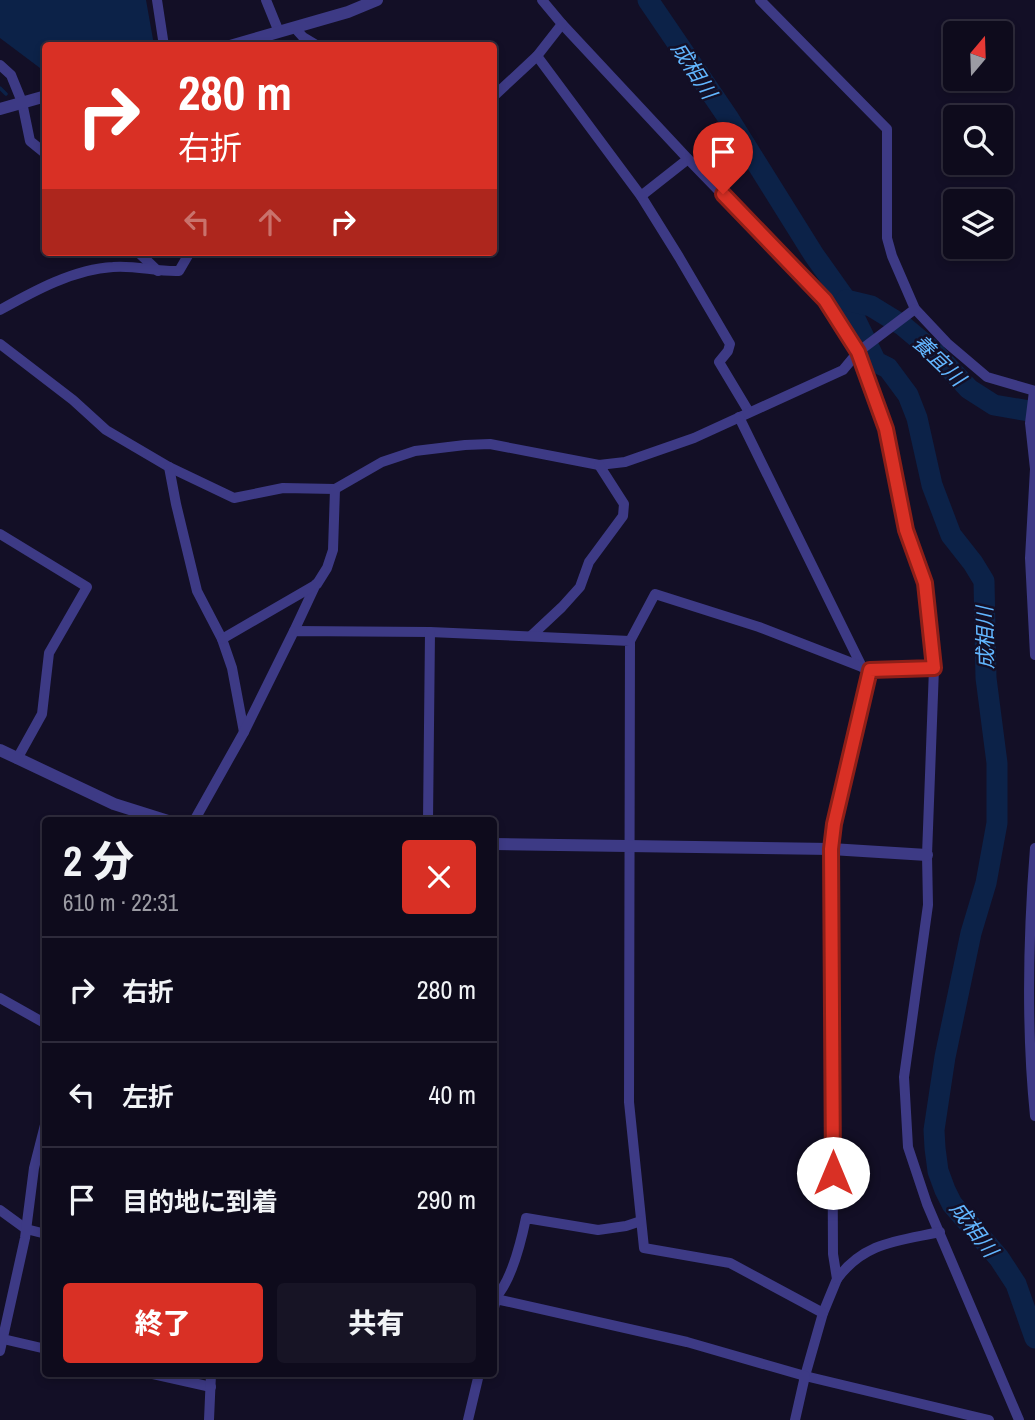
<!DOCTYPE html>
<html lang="ja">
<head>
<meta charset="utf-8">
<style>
	:root { --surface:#0e0b1c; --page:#171425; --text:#f1f3f6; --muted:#9b9ba3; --line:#2e2b3b; --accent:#d93025 }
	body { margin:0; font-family:"Archivo Narrow","Noto Sans JP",sans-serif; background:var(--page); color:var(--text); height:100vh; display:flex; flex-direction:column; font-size:26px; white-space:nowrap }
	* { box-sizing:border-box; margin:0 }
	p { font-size:23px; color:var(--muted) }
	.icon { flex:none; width:38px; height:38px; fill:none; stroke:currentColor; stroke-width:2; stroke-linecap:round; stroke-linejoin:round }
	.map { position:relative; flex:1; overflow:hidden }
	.panel { position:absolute; left:42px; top:817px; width:455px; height:560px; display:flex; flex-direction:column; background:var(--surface); border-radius:7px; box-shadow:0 4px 10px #0003,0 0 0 2px var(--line) }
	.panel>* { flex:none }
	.top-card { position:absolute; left:42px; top:42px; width:455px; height:214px; border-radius:7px; box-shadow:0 4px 10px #0003,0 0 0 2px var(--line); background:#d93025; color:#fff; overflow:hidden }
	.needle { width:46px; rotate:19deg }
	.fabs { position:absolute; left:943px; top:21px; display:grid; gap:14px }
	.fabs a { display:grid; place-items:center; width:70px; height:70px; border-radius:7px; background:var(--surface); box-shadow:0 4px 10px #0003,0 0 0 2px var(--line); font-size:35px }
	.pin { position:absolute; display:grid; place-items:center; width:60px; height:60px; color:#fff; margin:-72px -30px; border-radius:50% 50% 50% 0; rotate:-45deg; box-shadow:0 0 7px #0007 }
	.pin .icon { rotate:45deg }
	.me { position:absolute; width:77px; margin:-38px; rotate:0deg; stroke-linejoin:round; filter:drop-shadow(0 0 5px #0008) }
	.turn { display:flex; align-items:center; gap:24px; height:147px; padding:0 21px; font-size:32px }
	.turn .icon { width:91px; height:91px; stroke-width:2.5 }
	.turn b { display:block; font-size:49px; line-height:60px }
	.lanes { display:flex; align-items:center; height:66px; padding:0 21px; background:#0003; justify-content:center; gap:35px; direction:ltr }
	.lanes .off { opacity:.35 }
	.round { display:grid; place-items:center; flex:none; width:74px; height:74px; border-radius:7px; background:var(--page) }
	.summary { display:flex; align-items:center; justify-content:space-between; height:119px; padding:0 21px }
	h1 { font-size:42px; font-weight:800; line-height:52px }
	.button { display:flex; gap:14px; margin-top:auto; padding:14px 21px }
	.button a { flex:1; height:80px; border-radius:7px; background:var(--accent); color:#fff; font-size:28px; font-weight:800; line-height:80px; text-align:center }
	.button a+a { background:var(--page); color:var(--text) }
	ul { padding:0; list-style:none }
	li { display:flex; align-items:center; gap:21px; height:105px; padding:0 21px; border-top:2px solid var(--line) }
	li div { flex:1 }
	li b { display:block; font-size:26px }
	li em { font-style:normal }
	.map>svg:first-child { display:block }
	.water { fill:#0c2248 }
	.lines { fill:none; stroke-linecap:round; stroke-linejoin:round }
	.stream { stroke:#0c2248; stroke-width:3.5 }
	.river { stroke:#0c2248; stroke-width:21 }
	.minor { stroke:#3d3a85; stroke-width:10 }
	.tertiary { stroke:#3d3a85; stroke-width:12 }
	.route-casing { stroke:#8d1f18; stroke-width:18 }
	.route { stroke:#d93025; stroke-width:12 }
	.labels { text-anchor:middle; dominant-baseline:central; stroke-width:5; stroke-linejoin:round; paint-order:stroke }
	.water-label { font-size:21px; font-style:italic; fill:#62b6ff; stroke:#130f26 }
</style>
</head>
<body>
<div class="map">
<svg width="1035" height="1420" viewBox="0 0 1035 1420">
	<rect width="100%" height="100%" fill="#130f26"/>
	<!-- water -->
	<path class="water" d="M0,0h146l8,45 -108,1 -1,34 -5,-12 -40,-30z"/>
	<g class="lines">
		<!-- stream -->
		<path class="stream" d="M0,88l6,6"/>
		<!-- river -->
		<g class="river">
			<path d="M648,0l81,119 85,136 32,45 30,62 12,6 20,27 9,23 15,67 19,50 22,28 11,18 2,97 11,85v60l-11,60 -15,50 -26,124 -11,73 1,18 3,23 7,19 7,14 47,54 17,26 19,54"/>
			<path d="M846,300l25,6 31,19 31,26 36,38 25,16 41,7"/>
		</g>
		<!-- minor -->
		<g class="minor">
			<path d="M157,0l7,46"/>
			<path d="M266,0l13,32"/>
			<path d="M542,0l20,24 126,135 137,141 33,52 28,78 20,100 19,53 9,85 -7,187 1,50 -24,172 4,70 19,57 92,216"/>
			<path d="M760,0l127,129v109l5,18 23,53 32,34 40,34 48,14"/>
			<path d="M294,27l9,10 15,9"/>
			<path d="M537,56l104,140 38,61 51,87 -2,7 -9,11 30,50"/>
			<path d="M0,65l11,10 11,27 8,39 16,13"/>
			<path d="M494,96l43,-40 25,-32"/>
			<path d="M641,196l47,-37"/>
			<path d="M138,252l20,19"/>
			<path d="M0,310c34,-19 74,-41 113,-43 22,-2 44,5 66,4l11,-19"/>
			<path d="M0,344l73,56 33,30 63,37 65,31 49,-10 52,1 47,-27 33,-11 50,-6 25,-1 109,21 26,-3 69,-24 149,-68 15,-18 57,-43"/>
			<path d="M1034,391l-4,32 5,46 -5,89 5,97"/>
			<path d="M739,417l123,250"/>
			<path d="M169,467l7,37 21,87 25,48 10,29 12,64"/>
			<path d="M0,534l87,53 -38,66 -7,61 -25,45"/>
			<path d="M294,631l22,-47"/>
			<path d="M531,636l31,-29 18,-20 9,-25 34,-46 1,-12 -25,-39"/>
			<path d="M222,639l95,-55 10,-16 6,-18 2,-61"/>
			<path d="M630,641l25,-47 104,33 111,43 64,-2"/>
			<path d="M870,670l-36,154 -3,25 2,405 4,25 -14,34 -18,63 184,44"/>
			<path d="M194,821l50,-89 50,-101 136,1 200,9 -1,461 15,146 86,15 93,50"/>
			<path d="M428,821l2,-189"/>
			<path d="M1035,848c-7,89 -9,180 0,268"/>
			<path d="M0,998l46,26"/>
			<path d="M0,1210l26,19 20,5"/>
			<path d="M837,1279c27,-37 61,-38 103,-47"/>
			<path d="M494,1299c17,-16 27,-57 32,-81l72,12 28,-4 15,-5"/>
			<path d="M494,1308l2,-9 191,43 118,34 -10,44"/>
			<path d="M3,1339l43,10"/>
			<path d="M0,1351l25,-113 9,-70 12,-47"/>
			<path d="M153,1374l58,13"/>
			<path d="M209,1420l2,-46"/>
			<path d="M468,1420l11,-46"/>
		</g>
		<!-- tertiary -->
		<g class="tertiary">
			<path d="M230,46l118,-34 29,-12"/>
			<path d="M0,109l46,-13"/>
			<path d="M0,750l114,54 54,17"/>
			<path d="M494,844l337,5 96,6"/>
		</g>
	</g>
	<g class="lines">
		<!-- route casing -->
		<g class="route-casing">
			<path id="route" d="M723,194l102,106 33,52 28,77 20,101 19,53 9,85 -64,2 -36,154 -3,25 2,324"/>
		</g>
		<!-- route -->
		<use href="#route" class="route"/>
	</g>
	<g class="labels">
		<!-- water labels -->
		<g class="water-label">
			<text transform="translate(694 70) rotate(57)">成相川</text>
			<text transform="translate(939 360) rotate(44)">養宜川</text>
			<text transform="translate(985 638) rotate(-91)">成相川</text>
			<text transform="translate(974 1229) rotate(53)">成相川</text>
		</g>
	</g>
</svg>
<div class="fabs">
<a><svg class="needle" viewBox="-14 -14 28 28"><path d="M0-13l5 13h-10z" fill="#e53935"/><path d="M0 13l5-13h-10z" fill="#9b9ba3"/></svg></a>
<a><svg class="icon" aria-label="search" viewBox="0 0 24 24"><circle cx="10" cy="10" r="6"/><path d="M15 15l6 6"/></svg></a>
<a><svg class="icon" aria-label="layers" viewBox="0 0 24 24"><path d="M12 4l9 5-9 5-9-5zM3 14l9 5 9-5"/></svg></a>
</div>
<div class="pin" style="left:723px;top:194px;background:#d93025"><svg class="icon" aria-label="arrive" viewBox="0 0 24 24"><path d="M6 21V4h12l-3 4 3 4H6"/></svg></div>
<svg class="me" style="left:833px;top:1173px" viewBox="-20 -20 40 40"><circle r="19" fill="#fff"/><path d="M0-13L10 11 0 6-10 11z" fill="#d93025"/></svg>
<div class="top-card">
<div class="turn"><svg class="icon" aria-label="right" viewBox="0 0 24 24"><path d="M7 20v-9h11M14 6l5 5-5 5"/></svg><div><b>280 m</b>右折</div></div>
<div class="lanes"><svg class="icon off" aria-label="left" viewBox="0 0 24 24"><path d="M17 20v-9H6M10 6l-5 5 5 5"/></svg><svg class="icon off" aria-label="ahead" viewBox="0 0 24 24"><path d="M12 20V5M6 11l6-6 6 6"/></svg><svg class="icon" aria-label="right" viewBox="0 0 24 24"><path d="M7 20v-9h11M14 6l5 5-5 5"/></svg></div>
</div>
<section class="panel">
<div class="summary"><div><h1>2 分</h1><p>610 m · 22:31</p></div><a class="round" style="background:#d93025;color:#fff"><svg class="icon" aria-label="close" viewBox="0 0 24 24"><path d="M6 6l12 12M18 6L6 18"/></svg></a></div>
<ul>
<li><svg class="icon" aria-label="right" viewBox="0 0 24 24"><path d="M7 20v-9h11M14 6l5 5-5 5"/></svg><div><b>右折</b></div><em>280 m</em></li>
<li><svg class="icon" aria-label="left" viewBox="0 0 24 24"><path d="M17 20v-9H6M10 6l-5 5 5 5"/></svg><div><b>左折</b></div><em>40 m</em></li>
<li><svg class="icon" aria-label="arrive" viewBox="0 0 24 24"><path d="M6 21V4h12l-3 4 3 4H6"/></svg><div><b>目的地に到着</b></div><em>290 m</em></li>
</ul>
<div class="button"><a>終了</a><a>共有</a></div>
</section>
</div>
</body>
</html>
